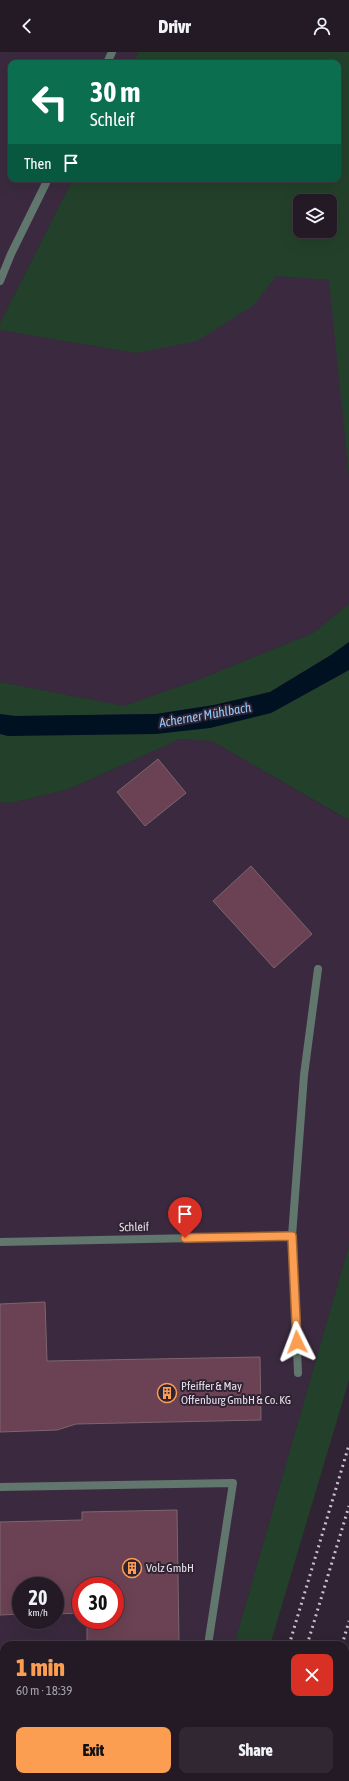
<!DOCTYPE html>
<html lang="en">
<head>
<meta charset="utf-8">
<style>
	:root { --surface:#241a26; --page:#302732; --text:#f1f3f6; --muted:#a3a1a7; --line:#413843; --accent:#fb9e51 }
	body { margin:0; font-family:"Asap Condensed",sans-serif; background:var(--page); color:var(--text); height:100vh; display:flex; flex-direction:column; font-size:15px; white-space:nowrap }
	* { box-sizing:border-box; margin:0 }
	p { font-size:13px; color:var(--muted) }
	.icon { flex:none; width:22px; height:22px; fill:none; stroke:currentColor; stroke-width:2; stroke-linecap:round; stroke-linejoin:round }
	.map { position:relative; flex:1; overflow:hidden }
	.details { position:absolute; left:0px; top:1589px; width:349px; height:140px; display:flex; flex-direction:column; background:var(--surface); border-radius:12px 12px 0 0; box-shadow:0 4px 16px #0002,0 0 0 1px var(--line) }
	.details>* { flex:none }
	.top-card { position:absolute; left:8px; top:8px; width:333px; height:122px; border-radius:8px; box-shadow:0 4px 16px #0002,0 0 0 1px var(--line); background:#0b6e4f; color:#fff; overflow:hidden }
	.buttons { position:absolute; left:293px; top:142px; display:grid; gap:8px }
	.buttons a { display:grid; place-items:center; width:44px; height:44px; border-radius:8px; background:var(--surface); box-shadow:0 4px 16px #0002,0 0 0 1px var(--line); font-size:20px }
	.speed { position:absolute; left:12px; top:1525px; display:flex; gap:8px; font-size:20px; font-weight:700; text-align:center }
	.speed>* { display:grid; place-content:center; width:52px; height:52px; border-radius:50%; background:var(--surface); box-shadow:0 4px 16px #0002,0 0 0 1px var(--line); line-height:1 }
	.speed small { font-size:10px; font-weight:400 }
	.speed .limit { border:6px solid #d22; background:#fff; color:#111 }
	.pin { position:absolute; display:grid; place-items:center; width:34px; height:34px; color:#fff; margin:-41px -17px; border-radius:50% 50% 50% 0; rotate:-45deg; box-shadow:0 0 4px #0007 }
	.pin .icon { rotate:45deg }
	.me { position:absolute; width:44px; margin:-22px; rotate:357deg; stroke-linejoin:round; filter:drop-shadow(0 0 3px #0008) }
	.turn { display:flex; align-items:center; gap:14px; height:84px; padding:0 16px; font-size:18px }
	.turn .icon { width:52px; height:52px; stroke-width:2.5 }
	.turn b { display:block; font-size:28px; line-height:34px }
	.then { display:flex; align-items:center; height:38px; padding:0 16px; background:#0003; gap:8px; font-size:15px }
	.round { display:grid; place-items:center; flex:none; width:42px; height:42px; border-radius:8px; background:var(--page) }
	.headline { display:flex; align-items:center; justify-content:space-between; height:68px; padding:0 16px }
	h1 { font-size:24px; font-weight:800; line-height:30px; color:var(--accent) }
	.cta { display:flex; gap:8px; margin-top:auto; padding:8px 16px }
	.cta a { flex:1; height:46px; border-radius:8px; background:var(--accent); color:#111; font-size:16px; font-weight:800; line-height:46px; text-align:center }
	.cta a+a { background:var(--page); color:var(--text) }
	header { display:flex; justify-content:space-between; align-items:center; height:52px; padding:0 16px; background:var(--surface); font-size:18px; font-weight:800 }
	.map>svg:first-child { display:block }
	.built { fill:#3b2a3f; fill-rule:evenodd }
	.green { fill:#23412a; fill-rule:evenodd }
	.water { fill:#012 }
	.building { fill:#6b4253; stroke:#7d656e }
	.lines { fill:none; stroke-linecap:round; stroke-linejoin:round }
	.lane { stroke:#61766d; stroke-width:8 }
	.street { stroke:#61766d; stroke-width:8 }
	.rail { stroke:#cac1cc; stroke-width:3; stroke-dasharray:2 4; stroke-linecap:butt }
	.route-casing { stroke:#a36735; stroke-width:10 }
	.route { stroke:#fb9e51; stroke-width:7 }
	.labels { text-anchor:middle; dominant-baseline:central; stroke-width:4; stroke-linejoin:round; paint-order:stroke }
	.street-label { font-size:12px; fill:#e7dfe9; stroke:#302333 }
	.poi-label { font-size:12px; fill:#e7dfe9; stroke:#302333; text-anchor:start }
	.water-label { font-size:13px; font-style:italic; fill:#90cefd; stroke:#302333 }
</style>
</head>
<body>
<header><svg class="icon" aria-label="back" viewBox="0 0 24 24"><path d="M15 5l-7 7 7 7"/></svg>Drivr<svg class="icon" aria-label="person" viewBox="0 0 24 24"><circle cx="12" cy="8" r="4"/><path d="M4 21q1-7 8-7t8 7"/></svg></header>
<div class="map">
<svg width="349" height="1729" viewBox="0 0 349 1729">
	<rect width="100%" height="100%" fill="#302333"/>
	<!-- built -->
	<g class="built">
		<path d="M0,0h138l-5,11h-122v116h62l-73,144z"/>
		<path d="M276,224l54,4 19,196v128l-36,29 -113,46 -76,27 -124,-24v-352l136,23 118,-48z"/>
		<path d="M180,687l32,2 132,77 5,1v426l-115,400h-230v132h193l-1,4h-196v-979l11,1 58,-14zM21,1534h34v34h-34zM81,1534h34v34h-34z"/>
	</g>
	<!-- green -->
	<g class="green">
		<path d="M138,0h211v424l-20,-196 -53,-4 -22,29 -57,36 -61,12 -136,-23v-7l73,-144h265v-116h-205zM300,149h30v30h-30z"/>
		<path d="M349,552v38l-18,13 -61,37 -56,13 -58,9 -141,2 -15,-2v-32l124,24 76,-27 113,-46z"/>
		<path d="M349,618v149l-4,-1 -133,-77 -32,-2 -111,50 -58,14 -11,-1v-68l8,2 263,-23z"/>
		<path d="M349,1193v135l-79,265h-36z"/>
	</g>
	<!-- water -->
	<path class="water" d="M349,590v28l-78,43 -61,15 -54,6 -148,2 -8,-2v-20l15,2 141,-2 58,-9 56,-13 61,-37z"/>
	<!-- building -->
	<g class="building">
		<path d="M158,707l28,34 -41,33 -28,-34z"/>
		<path d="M251,814l61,68 -38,34 -61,-67z"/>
		<path d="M45,1250l2,59 213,-4 1,63 -185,4 -19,6 -57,2v-128z"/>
		<path d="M177,1458l2,133 -92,2v-25h28v-34h-34v27l-26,1v-28h-34v28l-21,1v-93l82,-2v-8z"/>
	</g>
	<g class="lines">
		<!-- lane -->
		<g class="lane">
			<path d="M0,1435l233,-4 -25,162"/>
			<path d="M0,1630h4"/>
		</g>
		<!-- street -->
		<g class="street">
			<path d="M107,11l5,-11"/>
			<path d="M0,229l11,-27 37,-75"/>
			<path d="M292,1184l6,137"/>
			<path d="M0,1190l292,-6 12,-161 14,-106"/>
		</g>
		<!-- rail -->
		<g class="rail">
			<path d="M289,1593l60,-200"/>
			<path d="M307,1593l42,-139"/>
			<path d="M342,1593l7,-24"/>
			<path d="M345,1719l4,-13"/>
			<path d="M246,1729l2,-4"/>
			<path d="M265,1729l1,-4"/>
			<path d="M297,1729l1,-4"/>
			<path d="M342,1729l1,-4"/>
		</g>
	</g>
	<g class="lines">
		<!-- route casing -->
		<g class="route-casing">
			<path id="route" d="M185,1186l107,-2 5,106"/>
		</g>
		<!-- route -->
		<use href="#route" class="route"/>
	</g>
	<!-- icons -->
	<defs>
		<g id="building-ring" transform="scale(1)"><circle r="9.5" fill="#302333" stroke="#fb9e51" stroke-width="1.5"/><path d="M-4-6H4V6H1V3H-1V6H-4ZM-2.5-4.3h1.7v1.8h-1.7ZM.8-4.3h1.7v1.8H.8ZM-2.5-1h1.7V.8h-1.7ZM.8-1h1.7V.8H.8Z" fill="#fb9e51"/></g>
	</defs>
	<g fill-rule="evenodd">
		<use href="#building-ring" x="167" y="1341"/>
		<use href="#building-ring" x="132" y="1516"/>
	</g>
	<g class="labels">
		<!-- street labels -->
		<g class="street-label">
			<text transform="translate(134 1175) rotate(-1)">Schleif</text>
		</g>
		<!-- poi labels -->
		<g class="poi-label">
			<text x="181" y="1334">Pfeiffer &amp; May<tspan x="181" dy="14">Offenburg GmbH &amp; Co. KG</tspan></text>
			<text x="146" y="1516">Volz GmbH</text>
		</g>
		<!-- water labels -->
		<g class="water-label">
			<text transform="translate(205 663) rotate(-10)">Acherner Mühlbach</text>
		</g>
	</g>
</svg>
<div class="buttons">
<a><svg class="icon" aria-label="layers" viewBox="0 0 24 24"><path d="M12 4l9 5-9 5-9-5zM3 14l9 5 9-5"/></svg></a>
</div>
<div class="speed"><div>20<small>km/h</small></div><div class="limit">30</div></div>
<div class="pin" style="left:185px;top:1186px;background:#d93025"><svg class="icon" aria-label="arrive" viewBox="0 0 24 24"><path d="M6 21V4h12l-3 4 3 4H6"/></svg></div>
<svg class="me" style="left:297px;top:1290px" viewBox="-20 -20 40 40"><path d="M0-17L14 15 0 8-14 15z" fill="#fb9e51" stroke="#fff" stroke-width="4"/></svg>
<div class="top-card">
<div class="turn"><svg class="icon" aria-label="left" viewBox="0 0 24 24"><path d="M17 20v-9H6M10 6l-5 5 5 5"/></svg><div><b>30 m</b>Schleif</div></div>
<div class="then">Then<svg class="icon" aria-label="arrive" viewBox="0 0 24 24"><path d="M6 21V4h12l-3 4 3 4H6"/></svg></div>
</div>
<section class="details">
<div class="headline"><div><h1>1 min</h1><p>60 m · 18:39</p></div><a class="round" style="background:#d93025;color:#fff"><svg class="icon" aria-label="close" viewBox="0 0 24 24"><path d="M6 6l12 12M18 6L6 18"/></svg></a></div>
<div class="cta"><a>Exit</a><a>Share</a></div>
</section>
</div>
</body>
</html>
